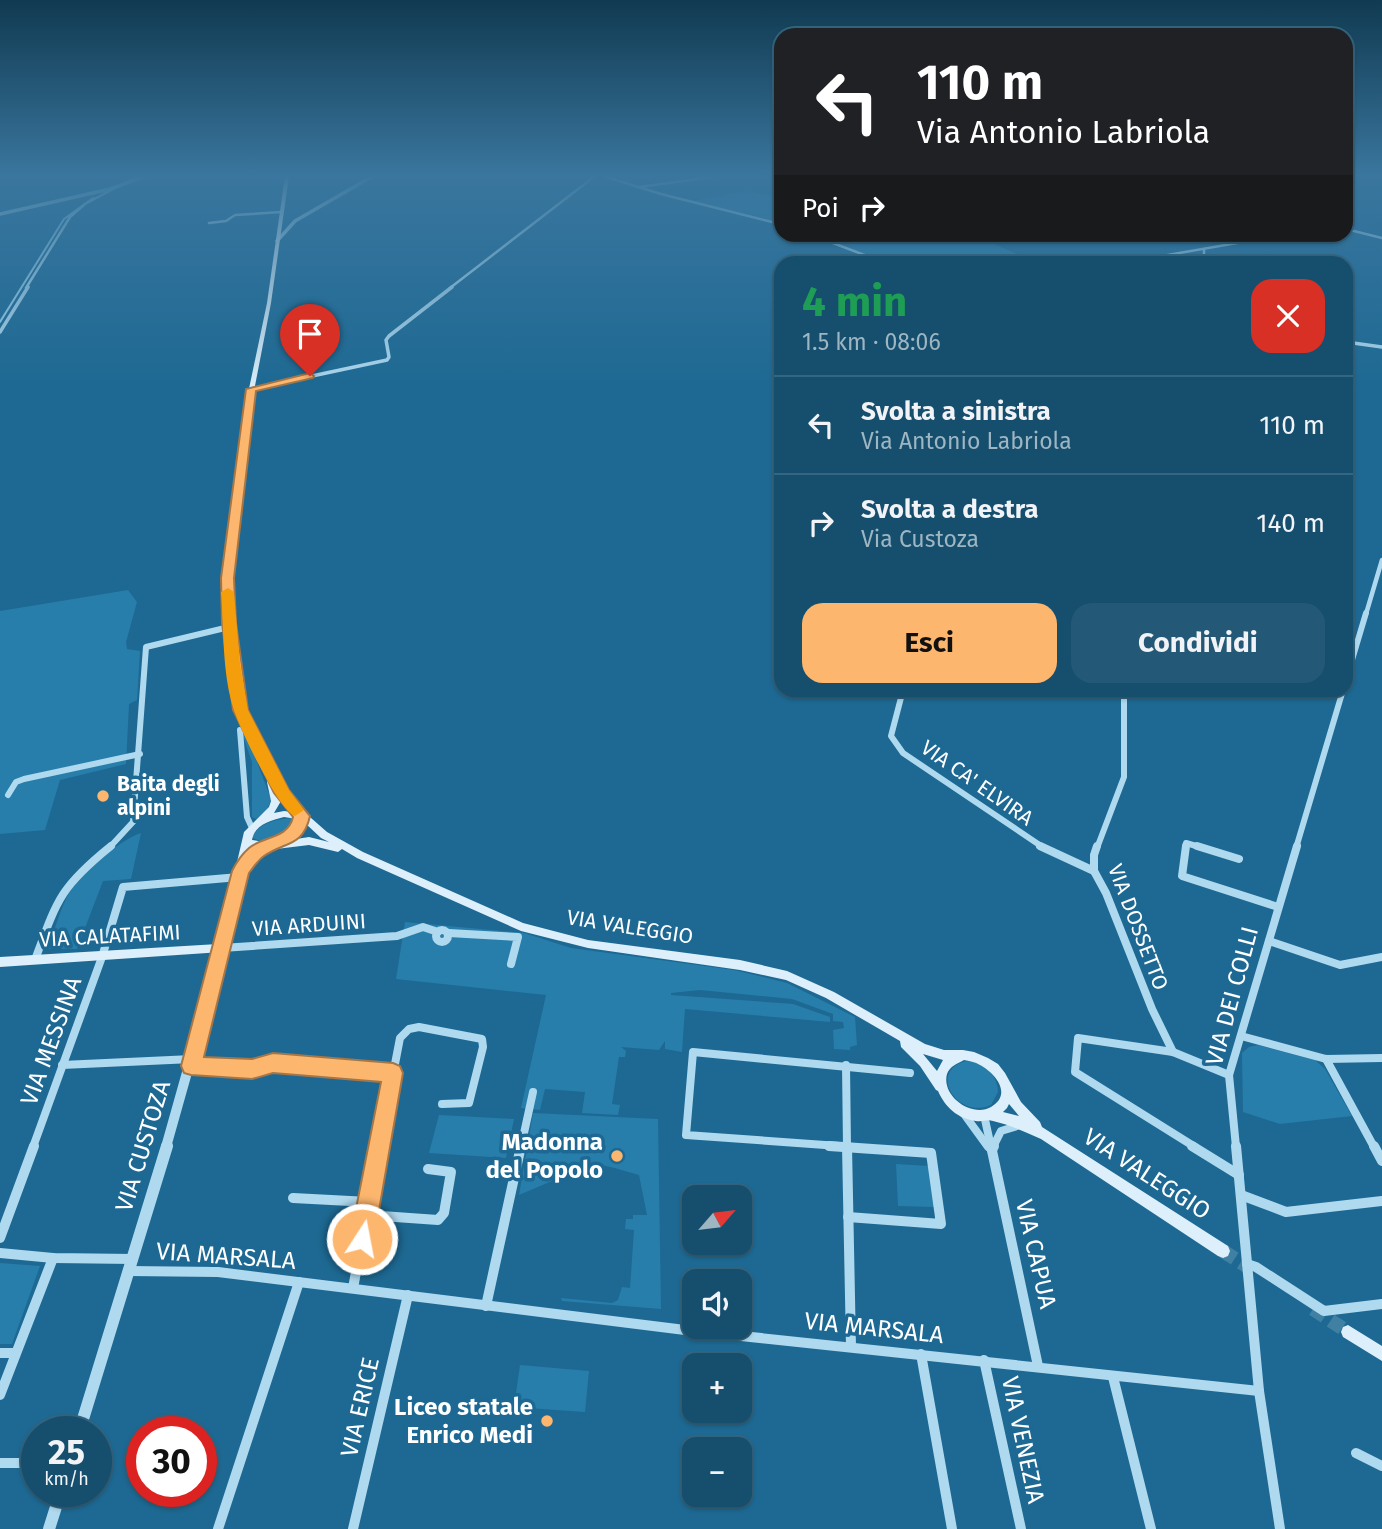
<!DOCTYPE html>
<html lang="it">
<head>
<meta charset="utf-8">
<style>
	:root { --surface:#164f6e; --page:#235976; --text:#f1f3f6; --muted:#9eb5c2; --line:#356681; --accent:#fdb66e }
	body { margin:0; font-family:"Fira Sans",sans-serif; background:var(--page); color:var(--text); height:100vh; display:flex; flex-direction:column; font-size:26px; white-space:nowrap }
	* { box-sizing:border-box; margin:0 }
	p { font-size:23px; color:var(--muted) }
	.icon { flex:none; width:38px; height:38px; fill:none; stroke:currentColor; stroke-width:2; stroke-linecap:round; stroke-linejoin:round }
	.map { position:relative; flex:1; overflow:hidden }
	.drawer { position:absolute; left:774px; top:256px; width:579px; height:441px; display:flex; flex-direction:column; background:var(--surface); border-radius:21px; box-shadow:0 2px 5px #0004,0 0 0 2px var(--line) }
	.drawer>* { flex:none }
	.hud { position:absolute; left:774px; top:28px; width:579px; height:214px; border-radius:21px; box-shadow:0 2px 5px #0004,0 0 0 2px var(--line); background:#202124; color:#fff; overflow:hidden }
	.needle { width:46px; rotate:62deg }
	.buttons { position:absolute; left:682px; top:1185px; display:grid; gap:14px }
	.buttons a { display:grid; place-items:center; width:70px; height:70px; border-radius:14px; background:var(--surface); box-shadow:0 2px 5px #0004,0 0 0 2px var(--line); font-size:35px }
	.speed { position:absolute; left:21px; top:1416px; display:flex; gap:14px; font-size:35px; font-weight:700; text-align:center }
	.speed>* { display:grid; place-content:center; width:91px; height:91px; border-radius:50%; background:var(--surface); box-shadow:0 2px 5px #0004,0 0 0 2px var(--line); line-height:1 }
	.speed small { font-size:18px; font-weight:400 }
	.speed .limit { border:10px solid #d22; background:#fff; color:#111 }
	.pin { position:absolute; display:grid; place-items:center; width:60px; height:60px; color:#fff; margin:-72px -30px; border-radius:50% 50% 50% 0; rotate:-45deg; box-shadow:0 0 7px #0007 }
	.pin .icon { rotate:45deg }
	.me { position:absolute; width:77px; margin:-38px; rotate:11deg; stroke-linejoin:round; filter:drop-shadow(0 0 5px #0008) }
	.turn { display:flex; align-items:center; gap:24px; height:147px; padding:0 28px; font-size:32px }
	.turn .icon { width:91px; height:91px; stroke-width:2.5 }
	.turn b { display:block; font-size:49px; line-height:60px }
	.then { display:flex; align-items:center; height:66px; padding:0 28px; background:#0003; gap:14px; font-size:26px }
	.round { display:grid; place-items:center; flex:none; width:74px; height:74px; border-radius:21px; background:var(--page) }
	.summary { display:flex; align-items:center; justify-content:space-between; height:119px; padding:0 28px }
	h1 { font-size:42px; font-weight:700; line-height:52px; color:#1e9e55 }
	.action { display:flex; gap:14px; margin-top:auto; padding:14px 28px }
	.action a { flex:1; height:80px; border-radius:21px; background:var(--accent); color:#111; font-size:28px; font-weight:700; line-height:80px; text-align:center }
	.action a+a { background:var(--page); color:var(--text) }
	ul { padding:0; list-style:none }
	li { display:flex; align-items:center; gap:21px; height:98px; padding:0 28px; border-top:2px solid var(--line) }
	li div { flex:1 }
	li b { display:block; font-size:26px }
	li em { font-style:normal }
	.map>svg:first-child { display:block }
	.green { fill:#277eab }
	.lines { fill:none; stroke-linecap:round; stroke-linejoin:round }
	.stream { stroke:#a2d6f0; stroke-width:2 }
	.secondary-tunnel { stroke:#3f80a3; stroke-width:14; stroke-dasharray:14 7; stroke-linecap:butt }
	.minor-far5 { stroke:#afd9ee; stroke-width:2.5 }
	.minor-far4 { stroke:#afd9ee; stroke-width:3.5 }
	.minor-far3 { stroke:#afd9ee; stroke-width:4.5 }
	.minor-far2 { stroke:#afd9ee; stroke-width:6 }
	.minor-far1 { stroke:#afd9ee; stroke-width:8 }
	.minor { stroke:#afd9ee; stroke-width:10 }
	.tertiary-far2 { stroke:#afd9ee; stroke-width:3.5 }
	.tertiary-far1 { stroke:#afd9ee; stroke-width:10 }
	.tertiary { stroke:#afd9ee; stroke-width:12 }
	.secondary { fill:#dceffa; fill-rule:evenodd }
	.route { fill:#fdb66e; stroke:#a47648; stroke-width:2 }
	.slow { fill:#f59e0b }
	.poi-dot { fill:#fdb66e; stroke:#1d6993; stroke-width:2.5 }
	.labels { text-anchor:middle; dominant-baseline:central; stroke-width:7; stroke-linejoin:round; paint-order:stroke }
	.street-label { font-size:21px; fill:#fff; stroke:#1d6993 }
	.poi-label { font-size:21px; font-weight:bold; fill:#fff; stroke:#1d6993; text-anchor:start }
	.near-street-label { font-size:24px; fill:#fff; stroke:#1d6993 }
	.near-poi-label { font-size:24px; font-weight:bold; fill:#fff; stroke:#1d6993; text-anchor:end }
</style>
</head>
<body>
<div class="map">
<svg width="1382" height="1529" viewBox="0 0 1382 1529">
	<rect width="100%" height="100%" fill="#1d6993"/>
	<!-- green -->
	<g class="green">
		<path d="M747,191l33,7v25l-88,-22z"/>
		<path d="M814,235h159l62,27h-150z"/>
		<path d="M128,590l9,12 -11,40 1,7 13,2 -3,49 -8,4 -3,60 -66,16 -15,50 -45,4v-223z"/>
		<path d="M236,707l35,92 -4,12 -11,8 -4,-2v-55l-19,-54z"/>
		<path d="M292,818l5,5c-9,13 -30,25 -45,14 8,-15 25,-18 40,-19z"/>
		<path d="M141,833l-10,46 -28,2 -26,68h-29c6,-17 11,-36 19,-52 10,-20 53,-58 74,-64z"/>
		<path d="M405,922l119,11 47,15 163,22 53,13 68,34 2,28 -7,2v3l-16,-1 -1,-19 11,-2 -1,-6 -10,-1v-7l-41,-15 -92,-9 -29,3v2l122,9 37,13v5l-145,-13 -3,43 -17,-3v-8l-6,9 -38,-3 5,4 -1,6h-6l-7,47 8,1 -2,10 -36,-2 3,-21 -40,-3 -5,21 -19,-2 25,-113 -150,-16z"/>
		<path d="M1258,1045l57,15 10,9 27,47 -72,8 -37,-12 -1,-59 7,-6z"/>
		<path d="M966,1061c18,1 31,13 32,31l-7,13c-34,15 -64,-34 -25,-44z"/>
		<path d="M533,1113l125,6 3,190 -99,-8 -1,-3 51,5 6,-3 4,-13 8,1 4,-58 -9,-1 1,-10h7v-4h14l-8,-40c-20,-5 -60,-22 -73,0l-47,20z"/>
		<path d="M439,1115l75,4 -8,39 -77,-5z"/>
		<path d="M896,1164l33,2 6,41 -37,-1z"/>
		<path d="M0,1263l40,3 -28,78h-12z"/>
		<path d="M520,1365l69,6 -4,41 -71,-5z"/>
	</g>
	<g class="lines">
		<!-- stream -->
		<g class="stream">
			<path d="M129,180l9,-4"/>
			<path d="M0,322l64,-103 29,-21"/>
		</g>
		<!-- secondary-tunnel -->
		<g class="secondary-tunnel">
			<path d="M1223,1251l28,18"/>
			<path d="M1313,1309l35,23"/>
		</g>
		<!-- minor-far5 -->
		<g class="minor-far5">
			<path d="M603,176l58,18 119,30"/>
			<path d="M639,187l81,-11"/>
			<path d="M209,223l17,-2 9,-6 46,-3"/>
			<path d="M1346,229l36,9"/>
			<path d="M809,234l74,28"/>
			<path d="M1204,250v12"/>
			<path d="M1127,262l162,-28"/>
			<path d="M26,288l44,-71 15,-13 30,-16"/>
			<path d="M450,288l145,-112"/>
		</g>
		<!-- minor-far4 -->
		<g class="minor-far4">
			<path d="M0,332l28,-45"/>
			<path d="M1346,342l36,5"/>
			<path d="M251,389l136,-29 2,-3 -3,-17 3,-4 63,-49"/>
		</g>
		<!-- minor-far3 -->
		<path class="minor-far3" d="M1366,614l16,-54"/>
		<!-- minor-far2 -->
		<g class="minor-far2">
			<path d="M1346,680l20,-67"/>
			<path d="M903,690l-12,46 12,17 141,95"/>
			<path d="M240,730l7,87 5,11"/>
			<path d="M8,795l8,-13 8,-3 116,-25"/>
			<path d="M109,848l24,-26 13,-175 79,-19"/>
			<path d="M1097,848l27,-71v-87"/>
			<path d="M1185,848l1,-5 17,5"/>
			<path d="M1296,848l47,-158"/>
		</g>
		<!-- minor-far1 -->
		<g class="minor-far1">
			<path d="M1040,846l54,25"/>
			<path d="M1097,846l-3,9v16l12,22 46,116 21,43"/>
			<path d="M1186,846l-4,30 96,31"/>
			<path d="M1197,846l42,13"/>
			<circle cx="442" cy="936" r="6"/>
			<path d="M449,933l69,4 -7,27"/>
			<path d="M1269,941l71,24 42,-8"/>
			<path d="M222,948l175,-12 26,-9 15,5"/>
			<path d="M35,960c22,-60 25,-73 76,-114"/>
			<path d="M1241,1036l85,23 56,-1"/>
			<path d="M1326,1059l48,88"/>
			<path d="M62,1065l130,-6"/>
			<path d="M846,1065l1,82"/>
			<path d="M191,1066l61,3 21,-6 120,10"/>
			<path d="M964,1114l24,33"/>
			<path d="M984,1115l7,32"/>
			<path d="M33,1147l69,-190 21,-70 116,-10"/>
			<path d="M379,1147l21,-109 9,-9 10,-2 63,12 1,8 -14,56 -27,1"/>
			<path d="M521,1147l12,-55"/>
			<path d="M853,1147l-167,-12 7,-83 217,21"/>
			<path d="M993,1147l8,-16 16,-5"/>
			<path d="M1195,1147l-120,-75 3,-34 95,14 56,23"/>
			<path d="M1236,1147l-7,-72 68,-229"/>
		</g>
		<!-- minor -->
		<g class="minor">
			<path d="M829,1146l102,7 10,71 -93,-7"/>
			<path d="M847,1146l4,201"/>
			<path d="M991,1146l47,220"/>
			<path d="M1192,1146l47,29"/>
			<path d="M1236,1146l23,245 21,138"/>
			<path d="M1374,1146l8,15"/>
			<path d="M992,1150l2,-4"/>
			<path d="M1241,1195l45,17 96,-11"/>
			<path d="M293,1198l76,4"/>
			<path d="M367,1215l71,5 6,-7 7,-41 -23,-3"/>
			<path d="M0,1238l34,-92"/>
			<path d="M0,1253l53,5 80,1"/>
			<path d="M1247,1264l9,3 68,44 58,-7"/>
			<path d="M129,1271l89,1 467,58 574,61"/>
			<path d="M353,1288l27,-142"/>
			<path d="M486,1306l35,-160"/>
			<path d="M0,1353h15"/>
			<path d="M921,1354l31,175"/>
			<path d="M984,1360l37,169"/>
			<path d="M1113,1377l38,152"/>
			<path d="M0,1395l53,-137"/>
			<path d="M1356,1453l26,13"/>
			<path d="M0,1463h37"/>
			<path d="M218,1529l81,-247"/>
			<path d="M353,1529l55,-234"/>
		</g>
		<!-- tertiary-far2 -->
		<g class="tertiary-far2">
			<path d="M0,214l110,-25 35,-13"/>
			<path d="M277,241l18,-20 78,-45"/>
		</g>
		<!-- tertiary-far1 -->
		<path class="tertiary-far1" d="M166,1147l56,-199"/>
		<!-- tertiary -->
		<g class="tertiary">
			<path d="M79,1432l88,-286"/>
			<path d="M49,1529l12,-38"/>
		</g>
		<!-- secondary -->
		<g class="secondary">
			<path d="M285,176h4l-18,127 -23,119 -16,156 1,45 12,87 49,93 33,29 36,20 160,71 65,17 152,20 47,11 47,21 91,52 19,6h19l11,2 14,6 10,6 7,9 16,29 19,20 2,5 186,119 2,5 -2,5 -5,2 -5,-2 -177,-117c-16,-7 -31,-14 -48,-18 -6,-2 -10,1 -17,0 -18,-2 -31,-14 -38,-30l-2,-1 -16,-24 -19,-19 -1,-6 -74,-43 -40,-18 -46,-10 -152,-22 -67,-17 -164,-73 -15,-9 -4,3 -29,-7 -41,5 -17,11 -6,9 -18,78 -1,3 -4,1 -222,15v-10l218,-13 26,-112 25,-25 2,-6 -4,-19 1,-2 5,-1 -36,-69 -12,-87 -1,-45 18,-156 25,-119zM277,786l11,21 4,5 -8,-1 -10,2 7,-12zM284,817l13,2c-2,8 -5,9 -11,14 -16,11 -15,10 -34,7 3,-16 18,-19 32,-23zM305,823l16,15 8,4 -20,-5 -19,3 12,-9zM923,1054l20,6 -6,11zM964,1060c5,1 11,2 16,5 15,8 33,29 11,42 -19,11 -50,-11 -44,-33 3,-8 10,-10 17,-14zM1009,1104l10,12 -16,-4 4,-4z"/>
			<path d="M1348,1325l34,21v15l-39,-24 -2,-5 2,-5z"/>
		</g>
	</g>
	<!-- sky -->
	<linearGradient id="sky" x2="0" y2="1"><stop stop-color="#103a51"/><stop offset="0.45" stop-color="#3a769e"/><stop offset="1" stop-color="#3a769e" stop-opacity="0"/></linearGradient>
	<rect width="1382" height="390" fill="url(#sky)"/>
	<!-- route -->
	<path class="route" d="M310,373l4,3 -1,2 -57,13 -22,187 2,45 12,87 41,80 21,26c-7,31 -24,25 -46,40 -6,4 -11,12 -15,17l-45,184 48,2 21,-6 120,10 7,3 3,7 -29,166 -3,9 -9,3 -8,-3 -4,-9 31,-157 -108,-9 -21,6 -61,-4 -7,-2 -3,-7 51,-195c4,-8 10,-17 17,-23 14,-12 39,-9 44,-31l-19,-24 -41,-83 -11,-87 -1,-45 25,-189z"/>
	<!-- slow -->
	<path class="slow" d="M228,588l6,4 6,71 8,47 41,80 15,20 -9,6c-16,-5 -55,-87 -61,-106 -12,-36 -10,-81 -13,-118z"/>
	<!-- markers -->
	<g class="poi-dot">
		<circle cx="103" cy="796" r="7"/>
		<circle cx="617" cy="1156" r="7"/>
		<circle cx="547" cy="1421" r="7"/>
	</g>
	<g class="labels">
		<!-- street labels -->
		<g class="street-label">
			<text transform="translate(977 783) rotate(35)">VIA CA' ELVIRA</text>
			<text transform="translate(309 925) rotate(-4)">VIA ARDUINI</text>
			<text transform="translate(630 927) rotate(9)">VIA VALEGGIO</text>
			<text transform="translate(1138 927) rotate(69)">VIA DOSSETTO</text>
			<text transform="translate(110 936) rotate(-3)">VIA CALATAFIMI</text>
		</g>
		<!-- poi labels -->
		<g class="poi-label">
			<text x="117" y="784">Baita degli<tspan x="117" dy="24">alpini</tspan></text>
		</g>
		<!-- near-street labels -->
		<g class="near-street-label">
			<text transform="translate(1232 996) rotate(-75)">VIA DEI COLLI</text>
			<text transform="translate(51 1041) rotate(-70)">VIA MESSINA</text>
			<text transform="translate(143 1146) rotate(-73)">VIA CUSTOZA</text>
			<text transform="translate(1147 1174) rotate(33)">VIA VALEGGIO</text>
			<text transform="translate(1036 1254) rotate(77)">VIA CAPUA</text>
			<text transform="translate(226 1256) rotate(4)">VIA MARSALA</text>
			<text transform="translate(874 1328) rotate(6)">VIA MARSALA</text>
			<text transform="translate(360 1407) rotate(-77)">VIA ERICE</text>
			<text transform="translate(1023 1440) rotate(78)">VIA VENEZIA</text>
		</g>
		<!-- near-poi labels -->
		<g class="near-poi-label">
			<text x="603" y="1142">Madonna<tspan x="603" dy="28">del Popolo</tspan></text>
			<text x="533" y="1407">Liceo statale<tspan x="533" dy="28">Enrico Medi</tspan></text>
		</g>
	</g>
</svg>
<div class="buttons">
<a><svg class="needle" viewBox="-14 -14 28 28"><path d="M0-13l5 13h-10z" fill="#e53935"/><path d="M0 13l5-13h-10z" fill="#9eb5c2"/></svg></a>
<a><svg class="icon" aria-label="sound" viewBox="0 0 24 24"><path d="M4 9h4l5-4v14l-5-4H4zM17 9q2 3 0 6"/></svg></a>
<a>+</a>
<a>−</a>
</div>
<div class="speed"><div>25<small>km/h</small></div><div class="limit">30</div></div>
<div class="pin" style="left:310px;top:376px;background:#d93025"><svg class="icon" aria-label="arrive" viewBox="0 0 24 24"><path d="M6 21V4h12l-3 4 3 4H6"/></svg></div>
<svg class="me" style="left:362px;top:1239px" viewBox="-20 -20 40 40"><circle r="17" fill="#fdb66e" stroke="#fff" stroke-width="3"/><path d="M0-11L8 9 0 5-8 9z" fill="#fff"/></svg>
<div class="hud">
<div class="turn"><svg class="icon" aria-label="left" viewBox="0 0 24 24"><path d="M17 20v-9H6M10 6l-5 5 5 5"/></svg><div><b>110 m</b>Via Antonio Labriola</div></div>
<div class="then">Poi<svg class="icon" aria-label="right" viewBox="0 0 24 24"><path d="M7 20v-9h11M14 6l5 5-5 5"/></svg></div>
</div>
<section class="drawer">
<div class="summary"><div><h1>4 min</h1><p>1.5 km · 08:06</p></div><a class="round" style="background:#d93025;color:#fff"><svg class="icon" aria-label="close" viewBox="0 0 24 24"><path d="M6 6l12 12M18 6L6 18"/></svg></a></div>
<ul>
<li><svg class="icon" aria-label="left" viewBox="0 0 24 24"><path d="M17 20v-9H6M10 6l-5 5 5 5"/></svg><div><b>Svolta a sinistra</b><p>Via Antonio Labriola</p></div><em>110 m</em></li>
<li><svg class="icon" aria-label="right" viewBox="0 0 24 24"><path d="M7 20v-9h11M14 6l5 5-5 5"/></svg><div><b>Svolta a destra</b><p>Via Custoza</p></div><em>140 m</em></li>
</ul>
<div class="action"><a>Esci</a><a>Condividi</a></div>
</section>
</div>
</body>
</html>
